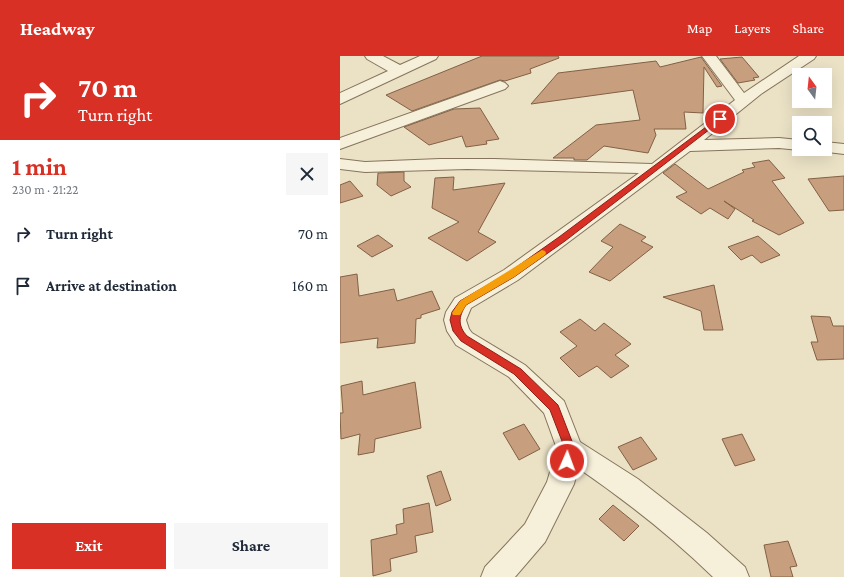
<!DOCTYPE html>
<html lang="en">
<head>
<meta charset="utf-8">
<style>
	:root { --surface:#fff; --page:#f6f6f7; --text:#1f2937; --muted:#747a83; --accent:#d93025 }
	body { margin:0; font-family:"Crimson Pro",serif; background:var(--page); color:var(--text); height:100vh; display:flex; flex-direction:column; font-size:15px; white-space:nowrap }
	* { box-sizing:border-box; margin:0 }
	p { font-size:13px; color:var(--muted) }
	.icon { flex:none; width:22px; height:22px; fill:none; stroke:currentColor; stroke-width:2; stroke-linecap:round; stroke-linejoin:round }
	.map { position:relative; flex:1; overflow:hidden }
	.drawer { display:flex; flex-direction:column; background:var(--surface); width:340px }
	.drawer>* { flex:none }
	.hud { background:#d93025; color:#fff; overflow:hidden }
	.needle { width:26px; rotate:345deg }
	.tools { position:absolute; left:452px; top:12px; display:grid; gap:8px }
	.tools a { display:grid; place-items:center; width:40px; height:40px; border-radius:0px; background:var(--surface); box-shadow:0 4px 16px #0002; font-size:20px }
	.pin { position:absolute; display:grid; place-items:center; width:34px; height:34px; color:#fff; margin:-17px; border:2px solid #fff; border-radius:50%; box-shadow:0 1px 4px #0007 }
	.me { position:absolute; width:44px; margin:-22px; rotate:2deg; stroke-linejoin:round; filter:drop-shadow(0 0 3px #0008) }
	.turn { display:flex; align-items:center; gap:14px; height:84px; padding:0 12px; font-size:18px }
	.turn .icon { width:52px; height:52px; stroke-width:2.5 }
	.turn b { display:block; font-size:28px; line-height:34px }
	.round { display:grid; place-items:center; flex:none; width:42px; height:42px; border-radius:0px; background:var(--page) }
	.head { display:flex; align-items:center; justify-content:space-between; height:68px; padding:0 12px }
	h1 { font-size:24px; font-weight:700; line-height:30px; color:var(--accent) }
	.cta { display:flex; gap:8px; margin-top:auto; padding:8px 12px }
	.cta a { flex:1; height:46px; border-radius:0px; background:var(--accent); color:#fff; font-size:16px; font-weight:700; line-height:46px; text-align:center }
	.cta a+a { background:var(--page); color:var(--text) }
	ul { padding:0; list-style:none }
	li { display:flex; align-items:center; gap:12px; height:52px; padding:0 12px }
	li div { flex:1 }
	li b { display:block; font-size:15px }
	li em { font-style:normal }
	header { display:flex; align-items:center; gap:24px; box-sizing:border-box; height:56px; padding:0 20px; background:var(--accent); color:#fff }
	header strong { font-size:19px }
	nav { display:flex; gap:22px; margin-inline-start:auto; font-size:14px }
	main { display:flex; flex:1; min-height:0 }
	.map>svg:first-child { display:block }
	.building { fill:#c79f7e; stroke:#836044 }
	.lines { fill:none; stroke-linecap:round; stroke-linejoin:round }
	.minor-casing { stroke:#85745d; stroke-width:2 }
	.minor { fill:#f6efd9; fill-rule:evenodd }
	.route { fill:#d93025; stroke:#8d1f18 }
	.slow { fill:#f59e0b }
</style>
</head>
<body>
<header>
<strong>Headway</strong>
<nav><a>Map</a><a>Layers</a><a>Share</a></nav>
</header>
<main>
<section class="drawer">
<div class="hud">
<div class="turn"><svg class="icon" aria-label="right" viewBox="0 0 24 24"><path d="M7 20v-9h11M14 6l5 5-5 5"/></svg><div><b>70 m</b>Turn right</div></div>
</div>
<div class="head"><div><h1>1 min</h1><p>230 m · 21:22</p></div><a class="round"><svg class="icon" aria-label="close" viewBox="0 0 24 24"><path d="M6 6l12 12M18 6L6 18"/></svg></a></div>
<ul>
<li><svg class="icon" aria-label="right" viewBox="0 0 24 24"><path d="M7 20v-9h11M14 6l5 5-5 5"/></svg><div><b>Turn right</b></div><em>70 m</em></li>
<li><svg class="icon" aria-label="arrive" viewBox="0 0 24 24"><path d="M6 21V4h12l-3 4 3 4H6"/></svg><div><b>Arrive at destination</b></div><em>160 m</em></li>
</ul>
<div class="cta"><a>Exit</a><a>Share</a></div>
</section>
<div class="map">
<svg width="504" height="521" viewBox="0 0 504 521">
	<rect width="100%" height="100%" fill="#ebe2c6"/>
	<!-- building -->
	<g class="building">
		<path d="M142,0h76l1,2 -29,11 1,4 -26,8 -5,-1 -88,31 -26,-16z"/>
		<path d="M361,1l21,29 -5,1 -13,-20 -1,46 -19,-1 2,17h-32l2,6 -8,18 -44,-7 -17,14h-13v-2h-21l43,-33 44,-5 -7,-30 -102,14 27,-31 98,-12 4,6z"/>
		<path d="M402,1l17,20 -6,1 2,2 -17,3 -18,-24z"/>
		<path d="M140,52l19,31 -13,2 1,3 -21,3 -4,-11 -33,9 -25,-18 50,-18z"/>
		<path d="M429,104l16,18 -13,3 32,42 -25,12 -27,-14 2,-1 -30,-19 11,8 -7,10 -18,-11 -9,6 -25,-17 11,-5 -24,-19 12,-9 33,25 36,-17 -2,-2 13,-3 -3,-4z"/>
		<path d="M64,116v9l7,6 -20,9 -14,-11 1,-12z"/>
		<path d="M504,120v34l-15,1 -21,-32z"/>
		<path d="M114,121l-1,13 52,-7 -27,49 18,10 -29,19 -39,-23 31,-16 -27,-14 3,-30z"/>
		<path d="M10,125l13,15 -23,7v-18z"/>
		<path d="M280,168l26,13 -5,4 12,6 -43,34 -21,-9 24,-25 -12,-6z"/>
		<path d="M38,179l15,11 -21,11 -15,-11z"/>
		<path d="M418,180l22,19 -19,8 -9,-8 -11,5 -13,-13z"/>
		<path d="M17,218l2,22 35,-7 3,12 35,-10 8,18 -19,6v3l-5,1 -1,24 -38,5 1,-10 -38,5v-66z"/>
		<path d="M374,229l9,45h-19l-3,-19 -38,-14z"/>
		<path d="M471,260l19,1 3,9h11v33l-27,1 -6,-18h7z"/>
		<path d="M240,263l15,12 9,-8 27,21 -16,11 14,11 -18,12 -14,-12 -18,11 -19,-19 17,-12 -17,-14z"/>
		<path d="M22,325l1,14 52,-13 6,46 -46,11 -1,13 -16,3 2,-21 -19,5 -1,-26h3l-2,-27z"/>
		<path d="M184,368l16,25 -21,11 -16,-27z"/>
		<path d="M402,378l13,26 -20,6 -13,-27z"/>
		<path d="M301,381l16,22 -24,11 -15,-23z"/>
		<path d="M101,415l10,29 -15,6 -9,-30z"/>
		<path d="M89,447l4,29 -18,4 2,16 -27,7 1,12 -18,5 -2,-36 26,-6 -1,-9 8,-2 -1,-14z"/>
		<path d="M273,449l26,21 -15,15 -25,-22z"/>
		<path d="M448,485l9,25 -7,1 3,10h-22l-7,-32z"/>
	</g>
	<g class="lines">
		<!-- minor casing -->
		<g class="minor-casing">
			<g id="minor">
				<path d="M25,0h18l17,9 20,-9h18l-2,3 -96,45v-11l48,-22 -21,-12z"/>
				<path d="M362,0h14l28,37 55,-37h17l-2,3 -53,35 -57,46 75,-2 20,2v9h4l-4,1 -20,-2 -89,3 -172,129 -47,28 -5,12 3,9 3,4 53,32 39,36 16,41 58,37 69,54 38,34 4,10h-36c-42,-41 -87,-76 -135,-109l-4,16 -29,58 -30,35h-34l4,-10 40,-43 22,-42 10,-33 -13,-36 -35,-36 -53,-32 -9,-14 -3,-11 2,-8 9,-14 49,-28 135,-97 -172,-4 -102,3 -25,-3v-10l25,3 75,-3h54l158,5 83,-64z"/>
				<path d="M160,25l5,2 3,3 -3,3 -165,60v-11z"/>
				<path d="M485,86l19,2v10l-25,-3 -1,-2h7z"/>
			</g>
		</g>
		<!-- minor -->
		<use href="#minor" class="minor"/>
	</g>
	<!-- route -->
	<path class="route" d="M378,62l5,1 -158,122 -51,36 -48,28c-8,12 -8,21 1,31l54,33 37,36 17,44 -4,15 -4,1 -4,-1 -2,-3 4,-12 -15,-39 -36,-36 -53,-33 -8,-10 -3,-11 2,-8 8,-11 48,-28 51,-36z"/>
	<!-- slow -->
	<path class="slow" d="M202,194l3,1 1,2 -1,2 -31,22 -48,28 -6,10h-7l-1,-2 8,-12z"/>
</svg>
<div class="tools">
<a><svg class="needle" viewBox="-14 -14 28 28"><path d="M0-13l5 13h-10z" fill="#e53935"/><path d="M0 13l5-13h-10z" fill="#747a83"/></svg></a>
<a><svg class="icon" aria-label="search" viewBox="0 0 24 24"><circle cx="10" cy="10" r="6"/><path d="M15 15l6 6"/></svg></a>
</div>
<div class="pin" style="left:380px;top:63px;background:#d93025"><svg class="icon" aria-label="arrive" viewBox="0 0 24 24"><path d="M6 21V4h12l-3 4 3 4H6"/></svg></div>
<svg class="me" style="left:227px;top:405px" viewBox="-20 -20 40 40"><circle r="17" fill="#d93025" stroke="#fff" stroke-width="3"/><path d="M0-11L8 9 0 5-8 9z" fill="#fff"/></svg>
</div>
</main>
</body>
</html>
